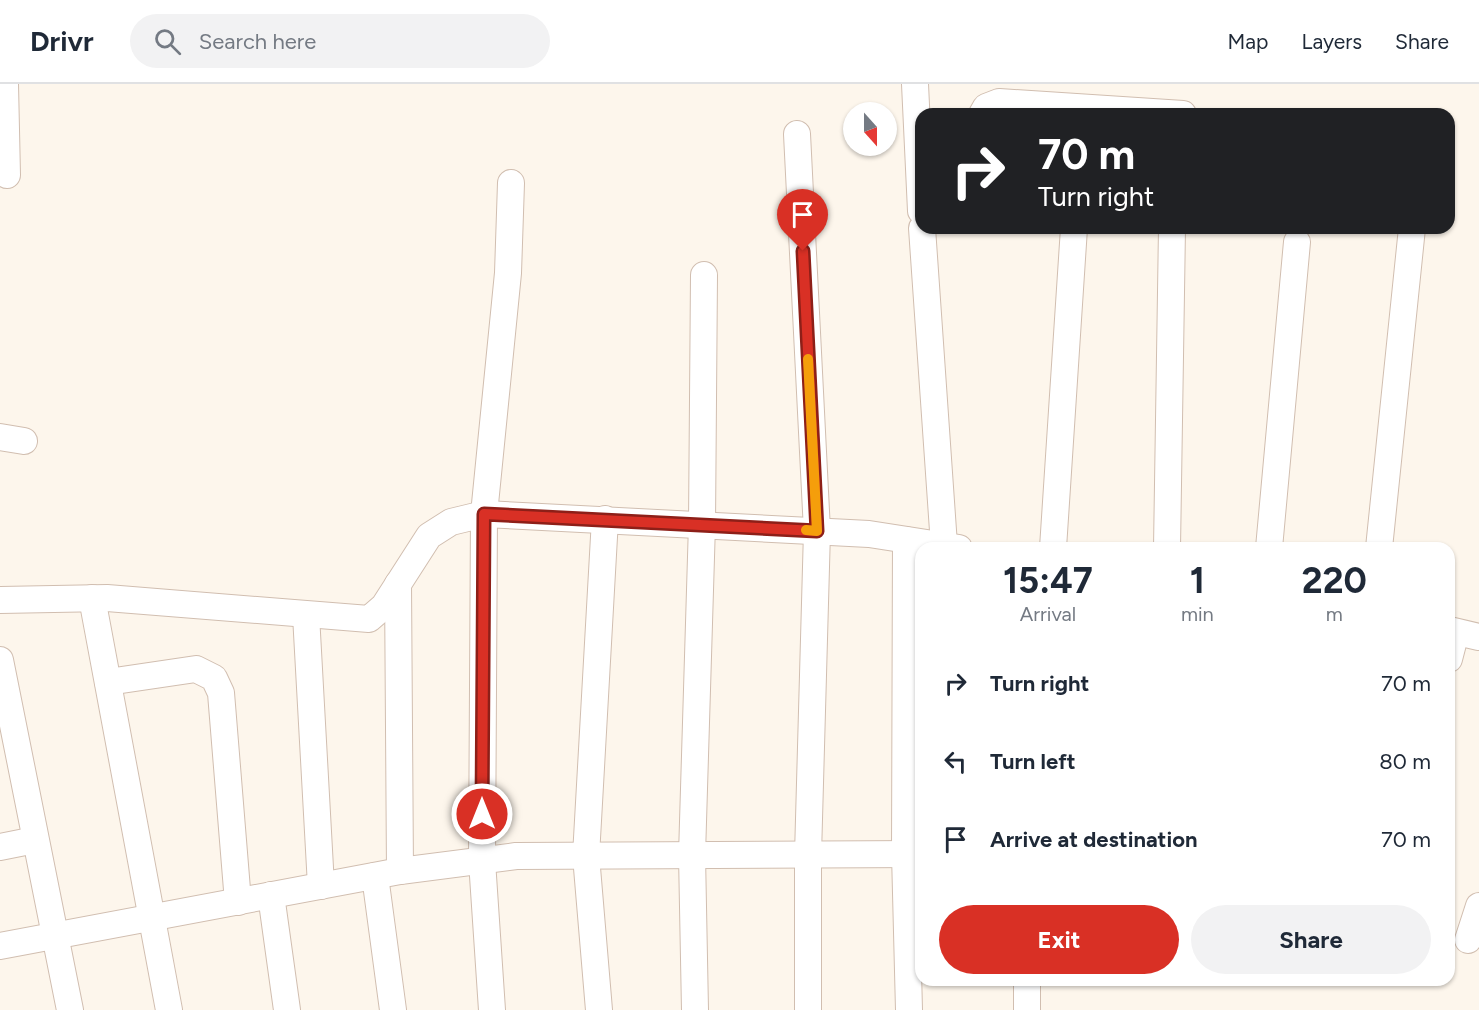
<!DOCTYPE html>
<html lang="en">
<head>
<meta charset="utf-8">
<style>
	:root { --surface:#fff; --page:#f2f2f3; --text:#1f2937; --muted:#747a83; --line:#e0e1e3; --accent:#d93025 }
	body { margin:0; font-family:Figtree,sans-serif; background:var(--page); color:var(--text); height:100vh; display:flex; flex-direction:column; font-size:22px; white-space:nowrap }
	* { box-sizing:border-box; margin:0 }
	p { font-size:20px; color:var(--muted) }
	.icon { flex:none; width:33px; height:33px; fill:none; stroke:currentColor; stroke-width:2; stroke-linecap:round; stroke-linejoin:round }
	.map { position:relative; flex:1; overflow:hidden }
	.sheet { position:absolute; left:915px; top:458px; width:540px; height:444px; display:flex; flex-direction:column; background:var(--surface); border-radius:18px; box-shadow:0 2px 4px #0004 }
	.sheet>* { flex:none }
	.banner { position:absolute; left:915px; top:24px; width:540px; height:126px; border-radius:18px; box-shadow:0 2px 4px #0004; background:#202124; color:#fff; overflow:hidden }
	.needle { width:39px; rotate:159deg }
	.buttons { position:absolute; left:843px; top:18px; display:grid; gap:12px }
	.buttons a { display:grid; place-items:center; width:54px; height:54px; border-radius:50%; background:var(--surface); box-shadow:0 2px 4px #0004; font-size:30px }
	.pin { position:absolute; display:grid; place-items:center; width:51px; height:51px; color:#fff; margin:-62px -26px; border-radius:50% 50% 50% 0; rotate:-45deg; box-shadow:0 0 6px #0007 }
	.pin .icon { rotate:45deg }
	.me { position:absolute; width:66px; margin:-33px; rotate:0deg; stroke-linejoin:round; filter:drop-shadow(0 0 4px #0008) }
	.turn { display:flex; align-items:center; gap:21px; height:126px; padding:0 24px; font-size:27px }
	.turn .icon { width:78px; height:78px; stroke-width:2.5 }
	.turn b { display:block; font-size:42px; line-height:51px }
	.eta { display:flex; justify-content:space-evenly; align-items:center; height:102px; text-align:center }
	.eta b { font-size:36px; font-weight:700; line-height:42px }
	.button { display:flex; gap:12px; margin-top:auto; padding:12px 24px }
	.button a { flex:1; height:69px; border-radius:36px; background:var(--accent); color:#fff; font-size:24px; font-weight:700; line-height:69px; text-align:center }
	.button a+a { background:var(--page); color:var(--text) }
	ul { padding:0; list-style:none }
	li { display:flex; align-items:center; gap:18px; height:78px; padding:0 24px }
	li div { flex:1 }
	li b { display:block; font-size:22px }
	li em { font-style:normal }
	header { display:flex; align-items:center; gap:36px; box-sizing:border-box; height:84px; padding:0 30px; background:var(--surface); border-bottom:2px solid var(--line) }
	header strong { font-size:28px }
	nav { display:flex; gap:33px; margin-inline-start:auto; font-size:21px }
	.search { width:420px; height:54px; background:var(--page); display:flex; align-items:center; gap:15px; box-sizing:border-box; padding:0 21px; border-radius:33px; color:var(--muted); font-size:22px }
	.map>svg:first-child { display:block }
	.lines { fill:none; stroke-linecap:round; stroke-linejoin:round }
	.street-casing { stroke:#d1beb0; stroke-width:28 }
	.street { stroke:#fff; stroke-width:26 }
	.route-casing { stroke:#8d1f18; stroke-width:15 }
	.route { stroke:#d93025; stroke-width:10 }
	.slow { stroke:#f59e0b; stroke-width:10 }
</style>
</head>
<body>
<header>
<strong>Drivr</strong>
<div class="search"><svg class="icon" aria-label="search" viewBox="0 0 24 24"><circle cx="10" cy="10" r="6"/><path d="M15 15l6 6"/></svg>Search here</div>
<nav><a>Map</a><a>Layers</a><a>Share</a></nav>
</header>
<div class="map">
<svg width="1479" height="926" viewBox="0 0 1479 926">
	<rect width="100%" height="100%" fill="#fdf6ec"/>
	<g class="lines">
		<!-- street casing -->
		<g class="street-casing">
			<g id="street">
				<path d="M5,0l2,91"/>
				<path d="M915,0l6,127"/>
				<path d="M982,30l4,-7 13,-5 184,12"/>
				<path d="M797,50l20,397 -9,324v155"/>
				<path d="M922,144l22,317"/>
				<path d="M0,353l24,4"/>
				<path d="M906,456l-1,314 4,156"/>
				<path d="M1053,464l21,-320"/>
				<path d="M1167,464l5,-320"/>
				<path d="M1269,464l28,-306"/>
				<path d="M1379,464l33,-320"/>
				<path d="M398,500l2,287"/>
				<path d="M92,514l77,412"/>
				<path d="M0,516l107,-2 262,21 15,-13 45,-70 22,-14 33,-8 385,20 90,14"/>
				<path d="M306,531l15,271"/>
				<path d="M1449,546l30,7"/>
				<path d="M1449,575l7,-27"/>
				<path d="M0,576l70,350"/>
				<path d="M108,598l88,-13 18,9 7,15 17,209"/>
				<path d="M0,763l35,-7"/>
				<path d="M375,792l18,134"/>
				<path d="M271,811l16,115"/>
				<path d="M1468,856l11,-34"/>
				<path d="M0,862l400,-75 116,-15 405,-2"/>
				<path d="M492,926l-10,-149 2,-347 24,-241 3,-90"/>
				<path d="M599,926l-13,-154 19,-337"/>
				<path d="M695,926l-3,-155 10,-331 2,-249"/>
				<path d="M1027,926v-30"/>
			</g>
		</g>
		<!-- street -->
		<use href="#street" class="street"/>
	</g>
	<g class="lines">
		<!-- route casing -->
		<g class="route-casing">
			<path id="route" d="M482,730l2,-300 333,17 -14,-280"/>
		</g>
		<!-- route -->
		<use href="#route" class="route"/>
		<!-- slow -->
		<path class="slow" d="M806,446l11,1 -9,-172"/>
	</g>
</svg>
<div class="buttons">
<a><svg class="needle" viewBox="-14 -14 28 28"><path d="M0-13l5 13h-10z" fill="#e53935"/><path d="M0 13l5-13h-10z" fill="#747a83"/></svg></a>
</div>
<div class="pin" style="left:803px;top:167px;background:#d93025"><svg class="icon" aria-label="arrive" viewBox="0 0 24 24"><path d="M6 21V4h12l-3 4 3 4H6"/></svg></div>
<svg class="me" style="left:482px;top:730px" viewBox="-20 -20 40 40"><circle r="17" fill="#d93025" stroke="#fff" stroke-width="3"/><path d="M0-11L8 9 0 5-8 9z" fill="#fff"/></svg>
<div class="banner">
<div class="turn"><svg class="icon" aria-label="right" viewBox="0 0 24 24"><path d="M7 20v-9h11M14 6l5 5-5 5"/></svg><div><b>70 m</b>Turn right</div></div>
</div>
<section class="sheet">
<div class="eta">
<div><b>15:47</b><p>Arrival</p></div>
<div><b>1</b><p>min</p></div>
<div><b>220</b><p>m</p></div>
</div>
<ul>
<li><svg class="icon" aria-label="right" viewBox="0 0 24 24"><path d="M7 20v-9h11M14 6l5 5-5 5"/></svg><div><b>Turn right</b></div><em>70 m</em></li>
<li><svg class="icon" aria-label="left" viewBox="0 0 24 24"><path d="M17 20v-9H6M10 6l-5 5 5 5"/></svg><div><b>Turn left</b></div><em>80 m</em></li>
<li><svg class="icon" aria-label="arrive" viewBox="0 0 24 24"><path d="M6 21V4h12l-3 4 3 4H6"/></svg><div><b>Arrive at destination</b></div><em>70 m</em></li>
</ul>
<div class="button"><a>Exit</a><a>Share</a></div>
</section>
</div>
</body>
</html>
